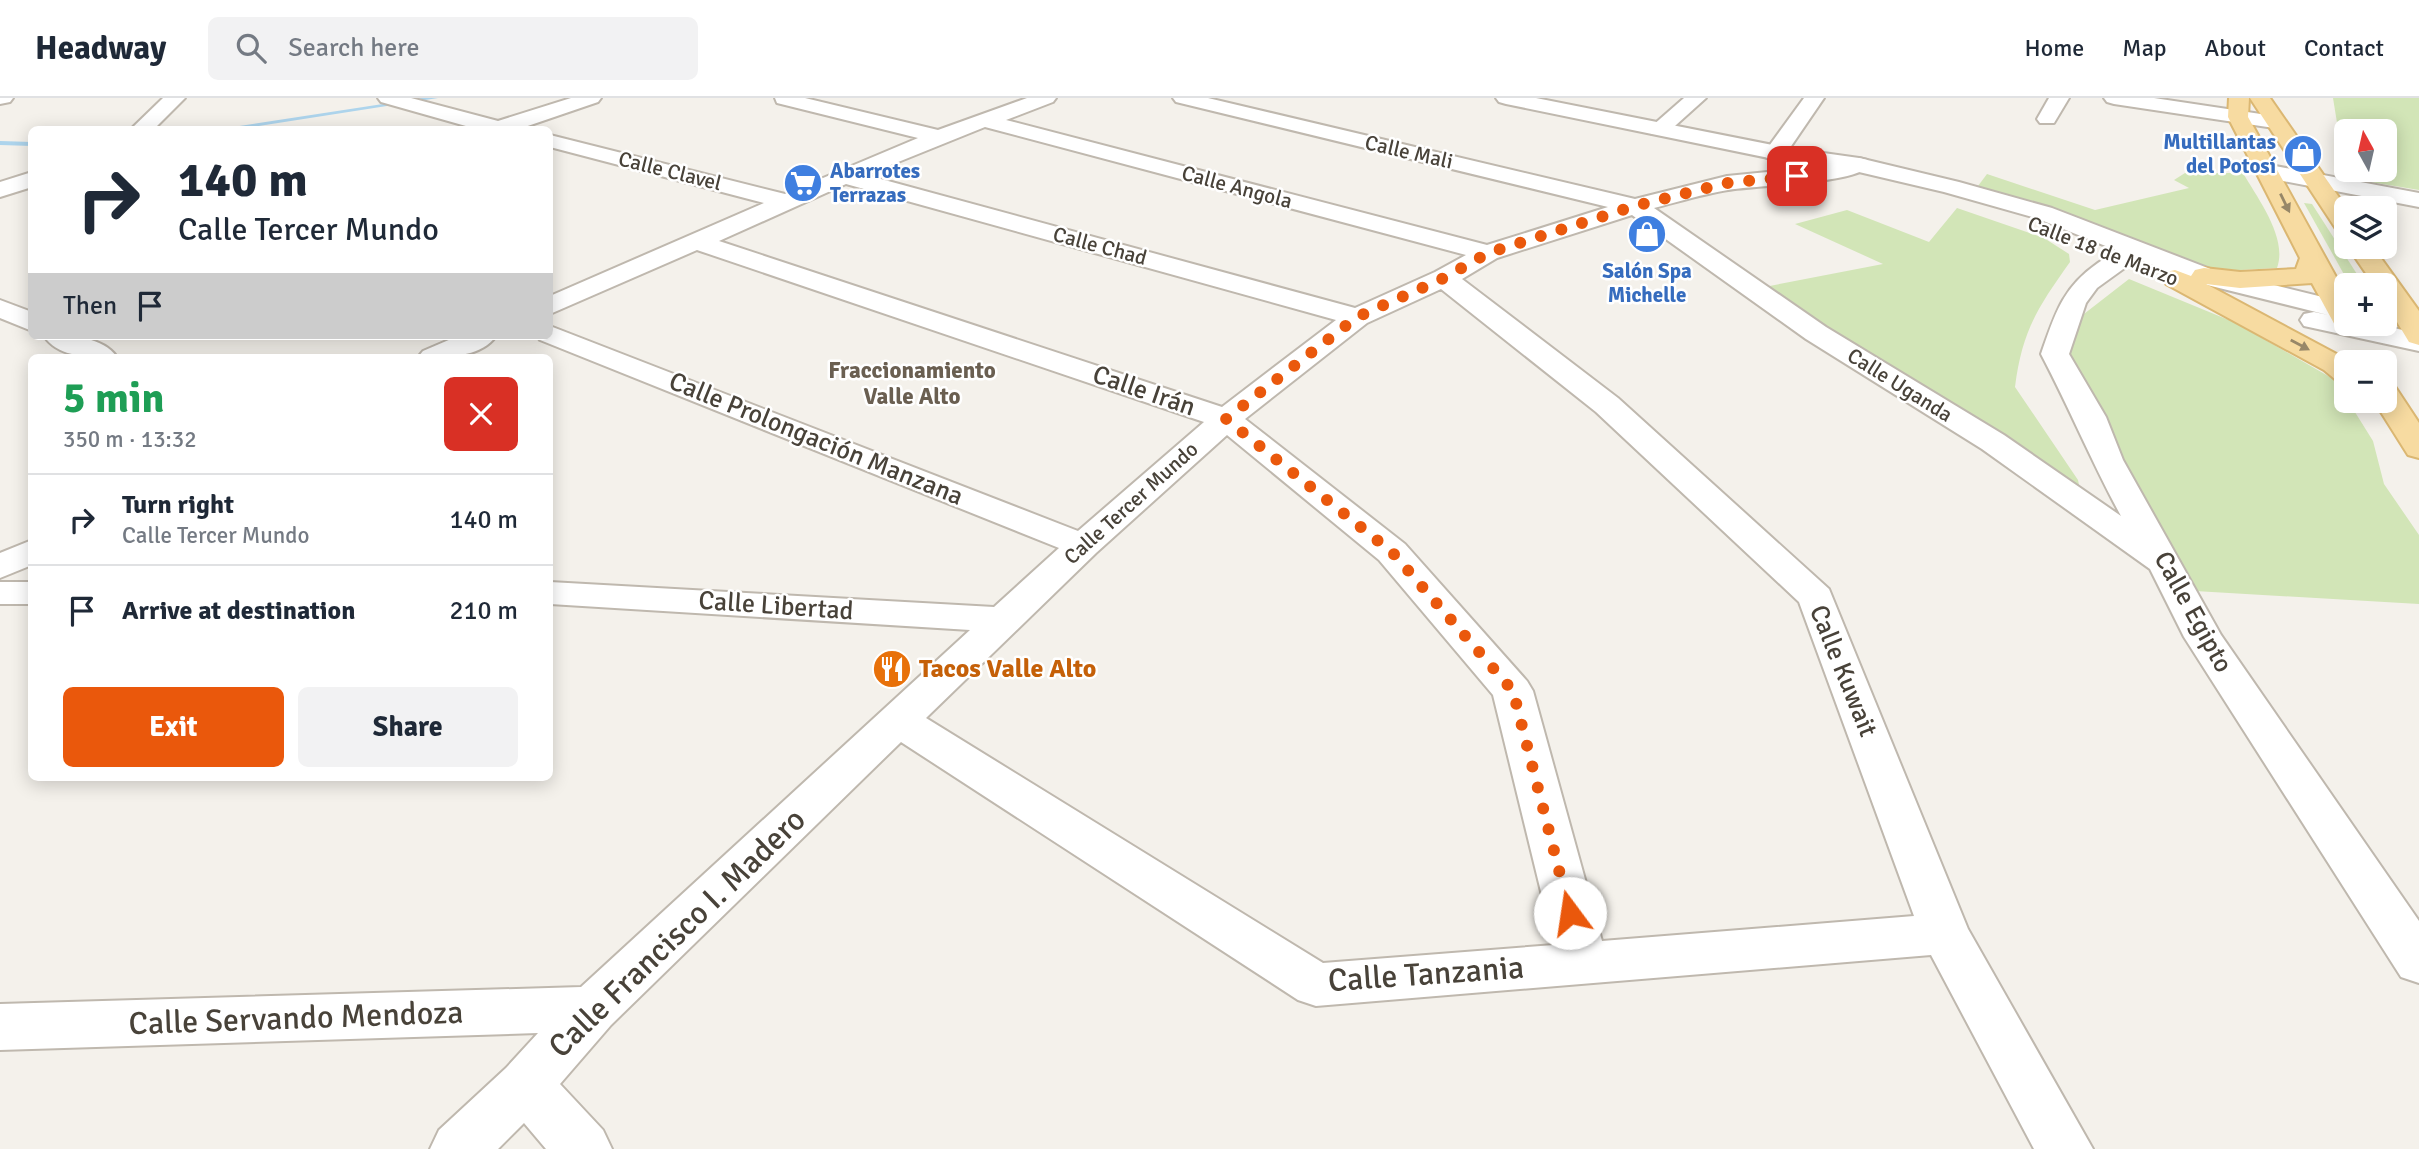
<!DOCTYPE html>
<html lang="en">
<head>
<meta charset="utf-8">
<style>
	:root { --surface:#fff; --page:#f2f2f3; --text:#1f2937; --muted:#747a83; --line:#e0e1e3; --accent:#ea580c }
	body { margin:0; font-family:Signika,sans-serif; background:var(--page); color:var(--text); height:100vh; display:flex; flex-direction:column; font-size:26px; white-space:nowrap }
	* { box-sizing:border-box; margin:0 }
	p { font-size:23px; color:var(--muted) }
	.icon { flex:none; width:38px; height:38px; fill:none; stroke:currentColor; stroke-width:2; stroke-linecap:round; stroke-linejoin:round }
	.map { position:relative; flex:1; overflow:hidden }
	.panel { position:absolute; left:28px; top:256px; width:525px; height:427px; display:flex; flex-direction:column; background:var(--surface); border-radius:10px; box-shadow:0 4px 18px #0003 }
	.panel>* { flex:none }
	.top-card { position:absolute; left:28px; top:28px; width:525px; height:214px; border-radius:10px; box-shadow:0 4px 18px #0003; background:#fff; color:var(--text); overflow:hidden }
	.needle { width:46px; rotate:352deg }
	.buttons { position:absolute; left:2334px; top:21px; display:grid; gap:14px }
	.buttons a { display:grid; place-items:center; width:63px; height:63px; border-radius:10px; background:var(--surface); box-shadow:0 4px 18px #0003; font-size:35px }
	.pin { position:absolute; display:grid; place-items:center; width:60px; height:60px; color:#fff; margin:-30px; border-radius:14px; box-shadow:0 4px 10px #0006 }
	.me { position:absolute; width:77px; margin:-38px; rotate:346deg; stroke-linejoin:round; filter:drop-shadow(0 0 5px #0008) }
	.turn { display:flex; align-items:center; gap:24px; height:147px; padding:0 35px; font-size:32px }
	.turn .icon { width:91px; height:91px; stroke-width:2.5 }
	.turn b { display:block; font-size:49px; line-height:60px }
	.then { display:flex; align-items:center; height:66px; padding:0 35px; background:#0003; gap:14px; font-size:26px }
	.round { display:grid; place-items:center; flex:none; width:74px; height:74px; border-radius:10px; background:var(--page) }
	.head { display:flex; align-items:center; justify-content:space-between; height:119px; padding:0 35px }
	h1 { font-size:42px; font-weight:800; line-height:52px; color:#1e9e55 }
	.action { display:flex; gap:14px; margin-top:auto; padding:14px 35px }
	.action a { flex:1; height:80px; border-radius:10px; background:var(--accent); color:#fff; font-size:28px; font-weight:800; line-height:80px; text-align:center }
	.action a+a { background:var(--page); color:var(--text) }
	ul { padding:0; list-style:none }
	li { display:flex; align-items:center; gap:21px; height:91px; padding:0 35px; border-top:2px solid var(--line) }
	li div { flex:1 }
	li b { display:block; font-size:26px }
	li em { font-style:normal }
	header { display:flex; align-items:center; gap:42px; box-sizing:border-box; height:98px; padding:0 35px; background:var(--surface); border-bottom:2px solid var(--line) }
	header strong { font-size:33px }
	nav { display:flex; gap:38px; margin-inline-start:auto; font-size:24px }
	.search { width:490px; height:63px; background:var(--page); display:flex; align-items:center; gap:18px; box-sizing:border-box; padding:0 24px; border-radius:10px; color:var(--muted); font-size:26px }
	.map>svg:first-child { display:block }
	.green { fill:#d2e5b7; fill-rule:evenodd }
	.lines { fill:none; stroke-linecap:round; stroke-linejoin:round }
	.stream { fill:#add4ec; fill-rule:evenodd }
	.minor-casing { stroke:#bfb8ae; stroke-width:4 }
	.tertiary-casing { stroke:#bfb8ae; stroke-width:4 }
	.primary-casing { stroke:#dbb772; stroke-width:4 }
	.minor { fill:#fff; fill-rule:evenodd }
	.tertiary { fill:#fff; fill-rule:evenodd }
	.primary { fill:#f7dba1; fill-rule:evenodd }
	.oneway { fill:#978768 }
	.route { stroke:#ea580c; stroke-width:12; stroke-dasharray:0 21.6 }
	.labels { text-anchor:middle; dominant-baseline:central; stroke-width:5; stroke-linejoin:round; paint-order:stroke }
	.far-shop-label { font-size:21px; font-weight:bold; fill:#366cbe; stroke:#fff; text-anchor:end }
	.far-street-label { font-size:21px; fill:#484239; stroke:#fff }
	.far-neighbourhood-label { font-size:23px; font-weight:bold; fill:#6a5f51; stroke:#fff }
	.street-label { font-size:26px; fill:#484239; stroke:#fff }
	.food-label { font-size:26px; font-weight:bold; fill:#c56008; stroke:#fff; text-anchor:start }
	.near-street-label { font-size:32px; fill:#484239; stroke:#fff }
</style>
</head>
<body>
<header>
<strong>Headway</strong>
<div class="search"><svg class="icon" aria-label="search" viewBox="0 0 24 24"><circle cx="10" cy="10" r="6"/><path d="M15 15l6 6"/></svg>Search here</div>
<nav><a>Home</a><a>Map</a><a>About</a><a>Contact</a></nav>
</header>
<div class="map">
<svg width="2419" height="1051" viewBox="0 0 2419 1051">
	<rect width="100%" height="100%" fill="#f4f1eb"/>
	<!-- green -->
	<g class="green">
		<path d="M2333,0h86v92l-73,-12zM2347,33h38v39h-38z"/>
		<path d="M2185,75h58c15,26 45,65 34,95l-73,4 -229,-82 12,-16 108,36 94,-22 -15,-8z"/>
		<path d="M2304,105l8,1 52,81h-14z"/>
		<path d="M1957,110l87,30 25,16 1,8c-32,45 -48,69 -55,125l63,93 5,24 -329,-215 129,-25 -88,-40 52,-14 82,32z"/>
		<path d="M2129,181l107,44 99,57 38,61 11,43 35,51v69l-224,-13 -142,-253z"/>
	</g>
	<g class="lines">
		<!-- stream -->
		<g class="stream">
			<path d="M422,0h16l-205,32h-20z"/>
			<path d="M0,43l32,1v4l-32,-1z"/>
		</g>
		<!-- minor casing -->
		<g class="minor-casing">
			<g id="minor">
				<path d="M0,0h13l-3,4 -10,2z"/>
				<path d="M163,0h22l-32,32h-23z"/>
				<path d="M378,0h33l87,23 73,-23h30l-3,4 -82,28h-36l-99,-28z"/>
				<path d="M775,0h30l133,32 89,-32h29l-3,4 -47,18 481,125 121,-38 -432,-105 -3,-4h35l427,101 92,-23 113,-11 19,-7 8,2 3,5c-13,19 -115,20 -142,25 -25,4 -50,12 -74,18l172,119 178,108 117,81c-29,-53 -52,-109 -80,-162 14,-40 21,-66 57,-91 12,-8 20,-15 35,-11l4,5 -4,5 -36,26 -11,15 -17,51 37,63 17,43 98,175 198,286v62l-18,-6 -217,-340 -34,-68 -168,-120 -176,-110 -174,-124 -135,43 -35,21 156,119 211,191 139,340 125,220h-59l-103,-194 -615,51 -18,-6 -397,-258 -290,283 -51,59 43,46 9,19h-66l-22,-26 -26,26h-68l9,-19 67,-62 32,-35 -538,17v-46l581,-17 389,-357 -420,-26v-22l444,25 65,-59 -519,-208 -3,-4h13v-10l528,205 126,-109 -507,-172 -147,64v-18l214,-93 -214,-56v-12l235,59 133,-56 -141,-35zM985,29l481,128 -31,17 -80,36 -489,-133zM846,86l490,136 -114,87 -503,-166zM1441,191l155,123 203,190 115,314 -312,25 -69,-250 -6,-10 -122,-137 -160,-125 122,-96zM1227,337l152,125 114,135 61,250 -231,18 -397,-245 170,-165z"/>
				<path d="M1684,0h22l-40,36h-14l-4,-4 4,-4z"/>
				<path d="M1804,0h20l-41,60h-16l-3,-5z"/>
				<path d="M2049,0h20l-15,25h-14l-3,-4z"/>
				<path d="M2104,0h50l120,18 7,2 3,4 -3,4 -7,2 -160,-24 -7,-2z"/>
				<path d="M2270,67l149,28v14l-157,-30 -3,-5 3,-5z"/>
				<path d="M32,74v15l-32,10v-15z"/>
				<path d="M0,202l32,12v19l-32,-13z"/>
				<path d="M44,238c24,0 57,-1 73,21 -25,0 -58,2 -73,-21z"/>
				<path d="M458,238h38c-16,23 -53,21 -78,21l5,-6z"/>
				<path d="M32,442v25l-32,13v-25z"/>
				<rect x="0" y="484" width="32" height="22"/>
			</g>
		</g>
		<!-- tertiary casing -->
		<g class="tertiary-casing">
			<path id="tertiary" d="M1496,0h40l252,50 71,10 100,24 93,26 161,62 134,33v21h25l47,9v18l-115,-25 -4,-6 4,-6 10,-2 14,3 -133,-33 -159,-64 -92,-26 -85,-20 -71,-10 -282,-58 -7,-2z"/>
		</g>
		<!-- primary casing -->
		<g class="primary-casing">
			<g id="primary">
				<path d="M2229,0h20l-1,19 99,180v27h13l-3,5 -10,2 -10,-2 -25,-46 -72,5 -34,-4 138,74 6,4h-3v21l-11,-3 -12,-10 -158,-86 -4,-6 4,-6 9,-2 16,6 4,-6 9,-2 36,4 56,-3 4,-11 -72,-141z"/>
				<path d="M2250,0h20l77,111v25l-9,-2z"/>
				<path d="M2348,149h25l46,64v34l-10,-3 -24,-40v-17h-11z"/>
				<path d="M2385,287l11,3 23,35v35l-11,-3 -34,-54h11z"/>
			</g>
		</g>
		<!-- minor -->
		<use href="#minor" class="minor"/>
		<!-- tertiary -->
		<use href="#tertiary" class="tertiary"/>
		<!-- primary -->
		<use href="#primary" class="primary"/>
	</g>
	<!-- one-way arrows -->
	<defs><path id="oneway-solid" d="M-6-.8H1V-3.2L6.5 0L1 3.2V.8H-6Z" transform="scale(1.75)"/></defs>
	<g class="oneway">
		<use href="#oneway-solid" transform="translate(2285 105) rotate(64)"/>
		<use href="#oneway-solid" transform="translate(2300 247) rotate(28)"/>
	</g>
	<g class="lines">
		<!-- route -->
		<path class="route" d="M1570,815l-57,-222 -121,-139 -166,-133 131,-102 87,-39 44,-25 147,-47 92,-23 70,-7"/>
	</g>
	<!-- icons -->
	<defs>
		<g id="shop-disc" transform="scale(2.0125)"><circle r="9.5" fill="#3f7fe0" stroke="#fff"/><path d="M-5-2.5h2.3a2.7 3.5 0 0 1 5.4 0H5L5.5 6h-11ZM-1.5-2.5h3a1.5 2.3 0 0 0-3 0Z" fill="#fff"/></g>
		<g id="supermarket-disc" transform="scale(2.0125)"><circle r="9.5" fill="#3f7fe0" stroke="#fff"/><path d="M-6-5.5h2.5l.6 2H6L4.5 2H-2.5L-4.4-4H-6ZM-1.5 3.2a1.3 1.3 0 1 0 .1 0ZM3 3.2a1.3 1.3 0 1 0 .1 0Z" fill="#fff"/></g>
		<g id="restaurant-disc" transform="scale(2.0125)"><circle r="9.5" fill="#e8710a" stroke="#fff"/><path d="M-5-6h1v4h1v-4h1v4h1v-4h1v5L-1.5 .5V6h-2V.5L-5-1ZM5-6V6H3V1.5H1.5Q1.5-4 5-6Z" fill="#fff"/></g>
	</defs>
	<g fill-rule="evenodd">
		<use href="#shop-disc" x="2303" y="56"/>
		<use href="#supermarket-disc" x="803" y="85"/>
		<use href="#shop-disc" x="1647" y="136"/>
		<use href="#restaurant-disc" x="892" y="571"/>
	</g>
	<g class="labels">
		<!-- far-shop labels -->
		<g class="far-shop-label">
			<text x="2276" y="44">Multillantas<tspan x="2276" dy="24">del Potosí</tspan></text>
			<text x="830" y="73" text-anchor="start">Abarrotes<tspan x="830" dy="24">Terrazas</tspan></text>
			<text x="1647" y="173" text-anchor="middle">Salón Spa<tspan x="1647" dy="24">Michelle</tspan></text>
		</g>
		<!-- far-street labels -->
		<g class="far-street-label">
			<text transform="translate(1409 54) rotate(13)">Calle Mali</text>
			<text transform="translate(670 73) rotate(14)">Calle Clavel</text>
			<text transform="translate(1237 89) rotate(15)">Calle Angola</text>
			<text transform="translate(1100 148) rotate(15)">Calle Chad</text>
			<text transform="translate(2103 153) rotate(21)">Calle 18 de Marzo</text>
			<text transform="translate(1900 287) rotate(32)">Calle Uganda</text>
			<text transform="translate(1131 405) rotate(-42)">Calle Tercer Mundo</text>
		</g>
		<!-- far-neighbourhood labels -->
		<g class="far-neighbourhood-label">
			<text x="912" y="272">Fraccionamiento<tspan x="912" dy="26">Valle Alto</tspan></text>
		</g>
		<!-- street labels -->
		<g class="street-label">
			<text transform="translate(1144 293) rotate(19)">Calle Irán</text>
			<text transform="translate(816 341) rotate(22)">Calle Prolongación Manzana</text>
			<text transform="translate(776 508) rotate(4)">Calle Libertad</text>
			<text transform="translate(2193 514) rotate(61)">Calle Egipto</text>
			<text transform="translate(1843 573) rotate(68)">Calle Kuwait</text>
		</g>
		<!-- food labels -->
		<g class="food-label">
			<text x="919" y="571">Tacos Valle Alto</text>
		</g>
		<!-- near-street labels -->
		<g class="near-street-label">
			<text transform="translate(677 835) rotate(-44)">Calle Francisco I. Madero</text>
			<text transform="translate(1426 876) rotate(-4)">Calle Tanzania</text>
			<text transform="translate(296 920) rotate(-2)">Calle Servando Mendoza</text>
		</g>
	</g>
</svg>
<div class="buttons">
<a><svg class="needle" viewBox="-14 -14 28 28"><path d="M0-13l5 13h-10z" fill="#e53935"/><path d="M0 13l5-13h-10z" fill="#747a83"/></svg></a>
<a><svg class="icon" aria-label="layers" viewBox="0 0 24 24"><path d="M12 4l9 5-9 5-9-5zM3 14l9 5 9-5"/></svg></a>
<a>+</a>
<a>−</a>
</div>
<div class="pin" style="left:1797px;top:78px;background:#d93025"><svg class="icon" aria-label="arrive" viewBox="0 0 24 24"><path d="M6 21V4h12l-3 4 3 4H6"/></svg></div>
<svg class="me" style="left:1570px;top:815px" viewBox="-20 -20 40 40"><circle r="19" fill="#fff"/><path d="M0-13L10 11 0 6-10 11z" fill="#ea580c"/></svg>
<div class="top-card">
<div class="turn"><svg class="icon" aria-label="right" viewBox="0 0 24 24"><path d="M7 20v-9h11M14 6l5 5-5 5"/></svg><div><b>140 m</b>Calle Tercer Mundo</div></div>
<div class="then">Then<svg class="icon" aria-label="arrive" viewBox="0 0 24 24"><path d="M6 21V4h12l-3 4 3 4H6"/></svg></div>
</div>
<section class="panel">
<div class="head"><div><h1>5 min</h1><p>350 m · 13:32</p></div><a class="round" style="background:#d93025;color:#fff"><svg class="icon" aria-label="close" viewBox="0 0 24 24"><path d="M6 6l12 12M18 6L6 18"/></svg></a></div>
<ul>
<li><svg class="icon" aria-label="right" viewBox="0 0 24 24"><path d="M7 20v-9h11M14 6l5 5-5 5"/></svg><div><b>Turn right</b><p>Calle Tercer Mundo</p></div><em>140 m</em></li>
<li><svg class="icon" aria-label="arrive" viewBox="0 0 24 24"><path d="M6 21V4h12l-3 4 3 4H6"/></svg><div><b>Arrive at destination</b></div><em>210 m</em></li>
</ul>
<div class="action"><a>Exit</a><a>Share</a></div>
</section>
</div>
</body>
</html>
